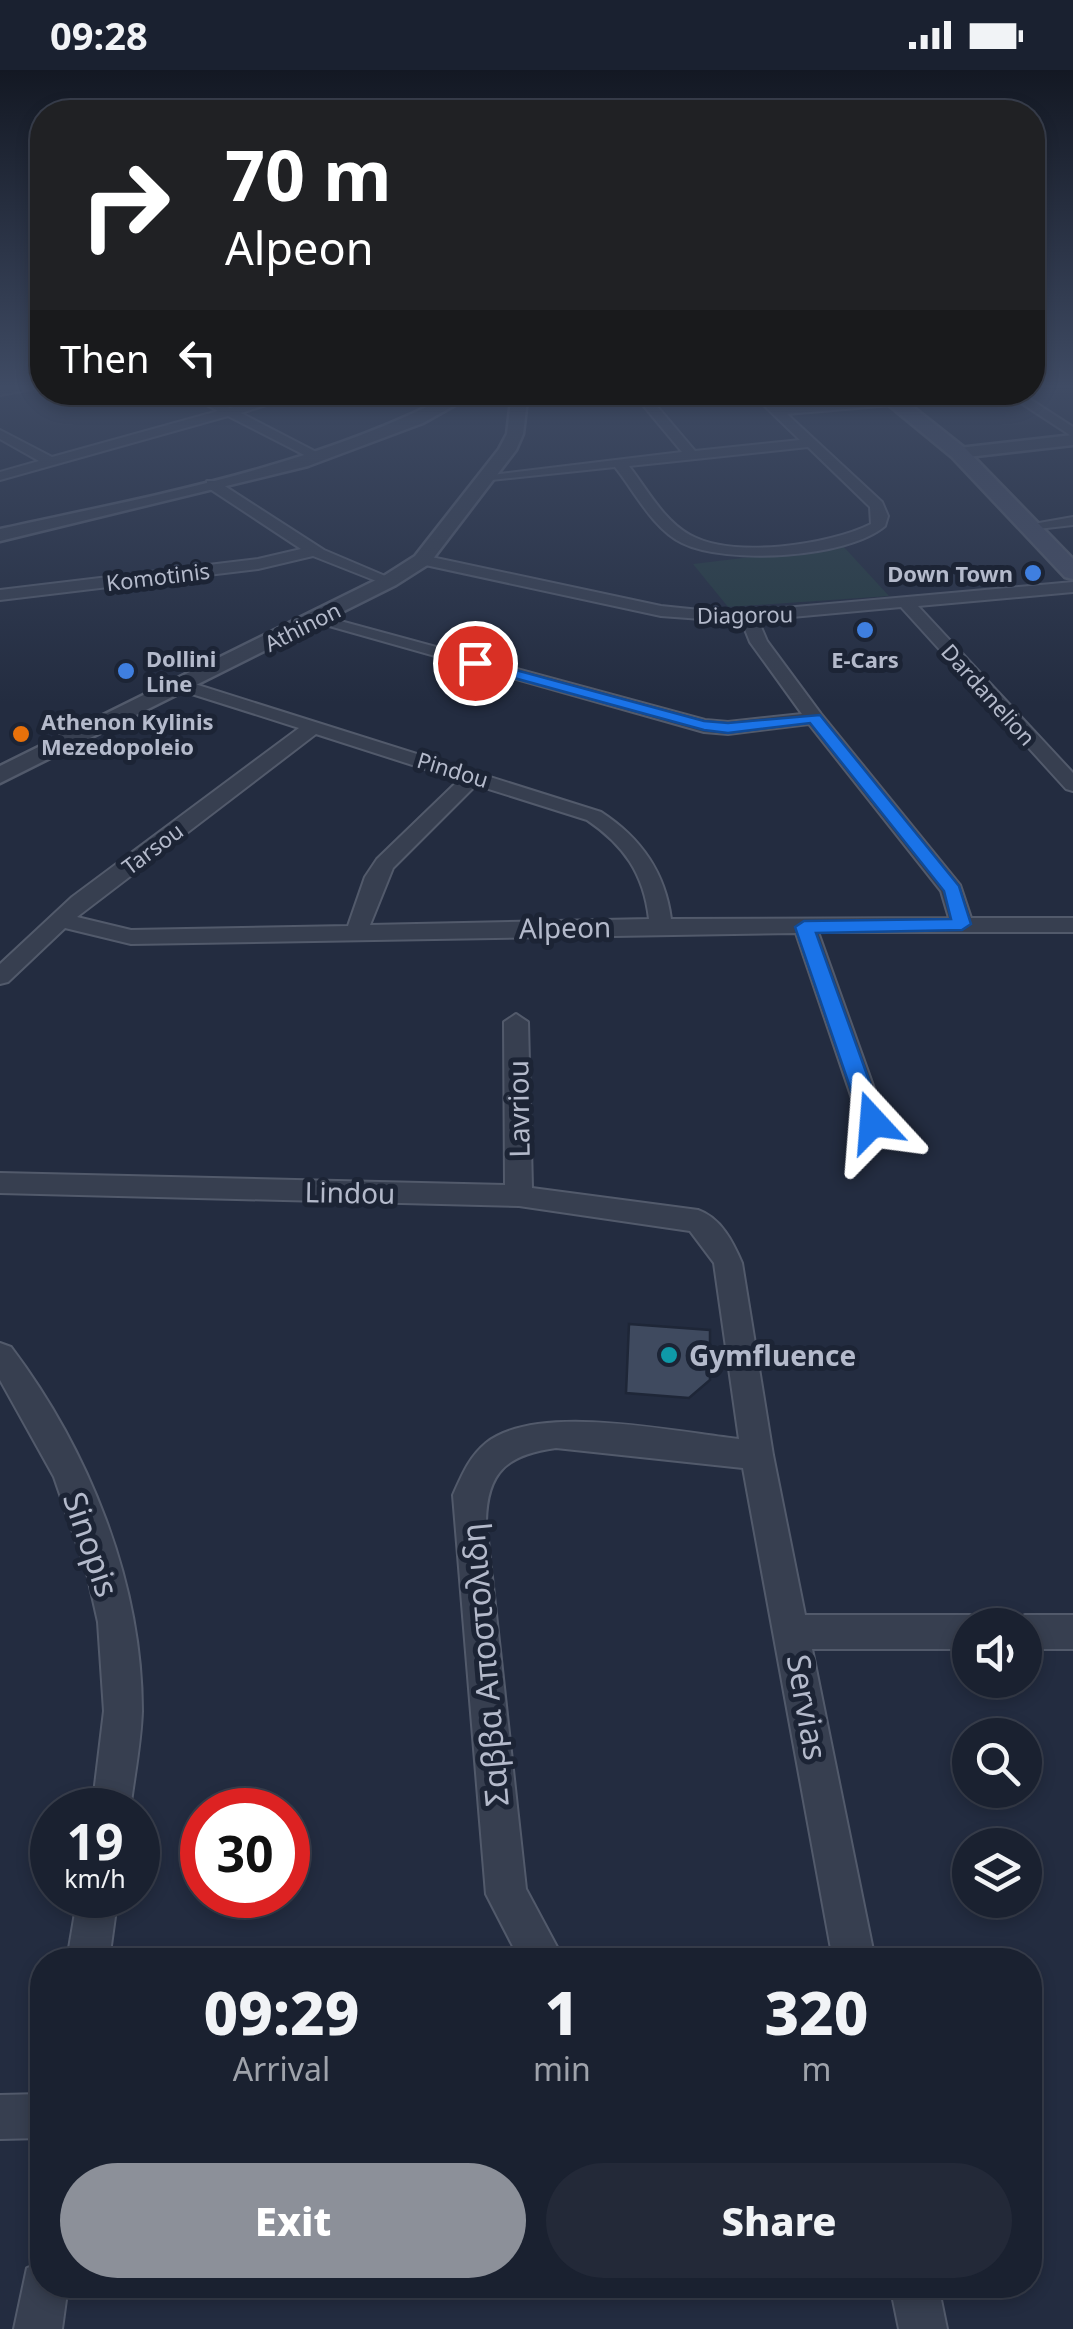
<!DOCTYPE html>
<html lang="en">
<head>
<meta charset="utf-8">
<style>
	:root { --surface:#1a2130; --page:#232938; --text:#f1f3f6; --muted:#9fa3ab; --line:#383e4c; --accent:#8c9099 }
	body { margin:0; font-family:"Noto Sans",sans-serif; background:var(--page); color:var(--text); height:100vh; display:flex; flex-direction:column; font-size:38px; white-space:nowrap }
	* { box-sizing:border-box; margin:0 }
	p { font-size:32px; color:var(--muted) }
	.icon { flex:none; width:55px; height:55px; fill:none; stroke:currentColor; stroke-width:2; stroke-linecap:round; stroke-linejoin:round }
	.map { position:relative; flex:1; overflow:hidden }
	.details { position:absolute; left:30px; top:1878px; width:1012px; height:350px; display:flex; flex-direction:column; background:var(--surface); border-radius:40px; box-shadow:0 5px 15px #0003,0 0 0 2px var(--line) }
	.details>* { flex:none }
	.hud { position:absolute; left:30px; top:30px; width:1015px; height:305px; border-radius:40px; box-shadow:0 5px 15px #0003,0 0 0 2px var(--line); background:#202124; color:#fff; overflow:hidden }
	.controls { position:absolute; left:952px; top:1538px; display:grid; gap:20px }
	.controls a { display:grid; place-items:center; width:90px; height:90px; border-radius:50%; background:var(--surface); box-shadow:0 5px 15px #0003,0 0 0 2px var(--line); font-size:50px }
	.speed { position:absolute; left:30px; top:1718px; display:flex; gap:20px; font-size:50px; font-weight:700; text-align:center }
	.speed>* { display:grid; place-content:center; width:130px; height:130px; border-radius:50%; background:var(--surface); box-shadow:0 5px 15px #0003,0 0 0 2px var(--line); line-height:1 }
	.speed small { font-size:25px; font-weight:400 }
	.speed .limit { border:15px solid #d22; background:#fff; color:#111 }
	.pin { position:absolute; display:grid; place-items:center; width:85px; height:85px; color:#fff; margin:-42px; border:5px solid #fff; border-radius:50%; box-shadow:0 2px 10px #0007 }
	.me { position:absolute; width:110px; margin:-55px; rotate:341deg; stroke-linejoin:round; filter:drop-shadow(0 0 8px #0008) }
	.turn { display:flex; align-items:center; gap:35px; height:210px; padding:0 30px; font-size:45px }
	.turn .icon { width:130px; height:130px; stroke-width:2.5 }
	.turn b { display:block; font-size:70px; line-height:85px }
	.then { display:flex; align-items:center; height:95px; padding:0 30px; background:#0003; gap:20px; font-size:38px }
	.eta { display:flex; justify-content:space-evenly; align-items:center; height:170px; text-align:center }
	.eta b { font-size:60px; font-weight:800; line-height:70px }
	.primary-button { display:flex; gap:20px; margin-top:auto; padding:20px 30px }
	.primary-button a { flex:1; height:115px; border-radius:60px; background:var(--accent); color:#fff; font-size:40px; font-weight:800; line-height:115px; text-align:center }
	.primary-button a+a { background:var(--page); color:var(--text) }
	.status { display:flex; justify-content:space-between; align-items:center; height:70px; padding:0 50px; background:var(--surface); direction:ltr }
	.status svg { height:28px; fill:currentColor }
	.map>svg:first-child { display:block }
	.green { fill:#253b41 }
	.building { fill:#3f4a5f; stroke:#1e2637; stroke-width:2.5 }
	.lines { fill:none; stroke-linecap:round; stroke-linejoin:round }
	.minor-casing { stroke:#525a6b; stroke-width:4 }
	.tertiary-casing { stroke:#525a6b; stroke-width:5 }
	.secondary-casing { stroke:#525a6b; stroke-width:5 }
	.minor { fill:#373f50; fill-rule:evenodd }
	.tertiary { fill:#373f50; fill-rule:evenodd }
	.secondary { fill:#454d63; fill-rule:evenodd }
	.route { fill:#1a73e8; stroke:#114b97; stroke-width:2.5 }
	.shop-dot { fill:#3f7fe0; stroke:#1c2435; stroke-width:4 }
	.food-dot { fill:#e8710a; stroke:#1c2435; stroke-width:4 }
	.culture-dot { fill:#0f9aa8; stroke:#1c2435; stroke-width:4 }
	.labels { text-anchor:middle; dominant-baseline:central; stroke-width:10; stroke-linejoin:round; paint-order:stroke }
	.far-poi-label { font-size:22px; font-weight:bold; fill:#b4bacb; stroke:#1c2435; text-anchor:start }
	.far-street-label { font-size:22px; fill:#b4bacb; stroke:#1c2435 }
	.street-label { font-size:28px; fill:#b4bacb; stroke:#1c2435 }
	.poi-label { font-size:28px; font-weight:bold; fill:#b4bacb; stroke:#1c2435; text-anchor:start }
	.near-street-label { font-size:32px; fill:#b4bacb; stroke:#1c2435 }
</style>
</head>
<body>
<div class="status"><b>09:28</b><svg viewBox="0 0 49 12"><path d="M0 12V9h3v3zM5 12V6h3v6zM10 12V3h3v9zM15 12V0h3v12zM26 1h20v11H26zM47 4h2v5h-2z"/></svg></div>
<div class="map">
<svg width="1073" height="2259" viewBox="0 0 1073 2259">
	<rect width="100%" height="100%" fill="#232c40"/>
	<!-- green -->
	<path class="green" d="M843,476l46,50 -161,11 -35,-43z"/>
	<!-- building -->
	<path class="building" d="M629,1254l81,6v50l-21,18 -63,-5z"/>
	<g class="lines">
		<!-- minor casing -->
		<g class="minor-casing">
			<g id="minor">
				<path d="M34,316l-2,3 -32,6v-8z"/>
				<path d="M183,322h17l30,16 55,-16h22l-66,21 85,44 -12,3 -86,-44 -228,64v-8l39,-11 -39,-22v-9l52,27 166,-46z"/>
				<path d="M632,322h13l50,59 105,-11 -50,-48h14l15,15 117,-9 -4,7 -105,9 95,88 6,14 -3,10c-37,32 -159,39 -203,17 -29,-14 -47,-51 -67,-76l-124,13 -7,-4 198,-24zM808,377l62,60 1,17c-42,21 -138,35 -181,11 -27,-15 -43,-46 -61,-69z"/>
				<path d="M1004,322h15l54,35v10z"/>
				<path d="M207,411h10l107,69 73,31 -8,5 -76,-30 -55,13 -258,31v-10l258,-31 43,-10 -94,-62z"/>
				<path d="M1073,447v8l-44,5 -7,-4z"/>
				<path d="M422,485l239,51 68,7 344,-31v10l-155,14 155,167v18l-7,-2 -165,-182 -143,13 9,21 54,73 139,171 11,33h102v14h-255l68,190 -13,9 -13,-9 -64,-189 -665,11 -66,-16 -57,54 -8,2v-20l72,-67 227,-169 -123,-39v-8l6,-1 419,132c40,26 64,60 70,107l278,-1 -8,-27 -132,-167 -81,10 -24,-2 -396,-112 14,-4 383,104 23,2 74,-8 -52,-72 -8,-20 -81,-6 -245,-53 -2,-3zM316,664l143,46 -82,79 -12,18 -17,49 -217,4 -54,-13zM476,715l111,35c37,25 57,54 62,99l-279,6 23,-57z"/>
				<path d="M516,944l12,8 4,166 166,22c23,8 35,32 44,53l31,192 32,160h165l15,10h-15v24h-158l63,311h-42l-90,-492 -187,-20c-49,7 -69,23 -70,74l40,367 38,71h-44l-34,-66 -33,-399c9,-20 16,-38 33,-52 51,-41 189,-11 253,-4l-25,-176 -24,-32 -171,-25 -519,-13v-20l505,12 -1,-163z"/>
				<path d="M0,1273l11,4c77,102 131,234 131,364 -1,33 -8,66 -12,99h-38l12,-99 -6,-89 -11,-49 -33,-96 -54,-97z"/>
				<path d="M1025,1545h48v34h-48v-24h-15z"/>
				<path d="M78,1825h40l-9,65h-42z"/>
				<path d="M42,2024v44l-42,1v-44z"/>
				<path d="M42,2192v23h26l-6,44h-48l13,-61z"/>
				<path d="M890,2215h48l9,44h-48z"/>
			</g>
		</g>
		<!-- tertiary casing -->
		<g class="tertiary-casing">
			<g id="tertiary">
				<path d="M457,322h21l-55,31 -115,43 -308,75v-12c156,-34 314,-62 457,-137z"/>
				<path d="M512,322h16l-5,42 -7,16 -87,114 -33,21 -396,198v-17l382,-189 33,-21 84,-107 8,-15z"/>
				<path d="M1073,365v10l-114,13 -9,-5 9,-5z"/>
			</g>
		</g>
		<!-- secondary casing -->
		<g class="secondary-casing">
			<path id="secondary" d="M873,322h21l72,57 107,110v20l-8,-2 -113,-120z"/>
		</g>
		<!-- minor -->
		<use href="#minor" class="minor"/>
		<!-- tertiary -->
		<use href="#tertiary" class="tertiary"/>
		<!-- secondary -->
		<use href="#secondary" class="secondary"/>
	</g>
	<!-- sky -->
	<linearGradient id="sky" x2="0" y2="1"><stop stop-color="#131823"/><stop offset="0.5" stop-color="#3f4b64"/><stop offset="1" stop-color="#3f4b64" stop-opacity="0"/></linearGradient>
	<rect width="1073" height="633" fill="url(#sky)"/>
	<!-- route -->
	<path class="route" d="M475,589l229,62 24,2 92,-8 139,171 12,38 -9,6 -146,3 68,189 -4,6h-15l-3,-6 -67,-195 9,-6 147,-2 -7,-28 -134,-168 -82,10 -24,-3 -234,-64z"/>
	<!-- markers -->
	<g class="shop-dot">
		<circle cx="1033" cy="503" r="10"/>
		<circle cx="865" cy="560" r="10"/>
		<circle cx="126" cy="601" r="10"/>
	</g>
	<circle class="food-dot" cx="21" cy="664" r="10"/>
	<circle class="culture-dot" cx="669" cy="1285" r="10"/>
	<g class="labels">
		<!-- far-poi labels -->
		<g class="far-poi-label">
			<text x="1013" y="503" text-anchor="end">Down Town</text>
			<text x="146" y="588">Dollini<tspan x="146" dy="25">Line</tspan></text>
			<text x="865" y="589" text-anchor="middle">E-Cars</text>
			<text x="41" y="651">Athenon Kylinis<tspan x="41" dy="25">Mezedopoleio</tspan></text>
		</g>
		<!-- far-street labels -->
		<g class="far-street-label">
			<text transform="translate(158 506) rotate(-7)">Komotinis</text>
			<text transform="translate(745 544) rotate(-1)">Diagorou</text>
			<text transform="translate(302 556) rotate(-27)">Athinon</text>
			<text transform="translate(989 624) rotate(48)">Dardanelion</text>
			<text transform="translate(453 699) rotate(17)">Pindou</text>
			<text transform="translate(152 778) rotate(-37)">Tarsou</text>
		</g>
		<!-- street labels -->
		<g class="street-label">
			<text transform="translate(565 857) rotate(-1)">Alpeon</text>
			<text transform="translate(518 1039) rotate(-91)">Lavriou</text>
			<text transform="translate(350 1122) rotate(1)">Lindou</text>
		</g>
		<!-- poi labels -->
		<g class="poi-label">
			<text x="689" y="1285">Gymfluence</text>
		</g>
		<!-- near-street labels -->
		<g class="near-street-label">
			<text transform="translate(92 1474) rotate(71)">Sinopis</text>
			<text transform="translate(484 1595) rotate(-95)">Σαββα Αποστολιδη</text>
			<text transform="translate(808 1637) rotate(80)">Servias</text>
		</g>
	</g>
</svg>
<div class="controls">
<a><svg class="icon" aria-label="sound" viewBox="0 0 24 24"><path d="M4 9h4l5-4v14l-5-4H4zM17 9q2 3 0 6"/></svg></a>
<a><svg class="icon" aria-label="search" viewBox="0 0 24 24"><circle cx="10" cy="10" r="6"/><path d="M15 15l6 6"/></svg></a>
<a><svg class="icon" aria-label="layers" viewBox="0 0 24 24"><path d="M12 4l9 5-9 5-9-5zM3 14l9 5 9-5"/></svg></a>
</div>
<div class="speed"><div>19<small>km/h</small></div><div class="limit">30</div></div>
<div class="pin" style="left:475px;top:593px;background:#d93025"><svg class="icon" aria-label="arrive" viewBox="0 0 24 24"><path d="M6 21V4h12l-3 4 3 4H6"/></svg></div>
<svg class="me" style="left:873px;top:1052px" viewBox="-20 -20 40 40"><path d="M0-17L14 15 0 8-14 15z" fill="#1a73e8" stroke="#fff" stroke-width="4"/></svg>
<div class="hud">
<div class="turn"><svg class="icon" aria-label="right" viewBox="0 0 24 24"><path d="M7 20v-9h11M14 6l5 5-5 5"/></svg><div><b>70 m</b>Alpeon</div></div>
<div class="then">Then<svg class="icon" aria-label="left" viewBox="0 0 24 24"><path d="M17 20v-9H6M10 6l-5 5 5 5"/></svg></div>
</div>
<section class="details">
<div class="eta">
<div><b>09:29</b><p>Arrival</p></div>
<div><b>1</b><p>min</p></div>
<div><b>320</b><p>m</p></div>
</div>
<div class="primary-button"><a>Exit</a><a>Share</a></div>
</section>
</div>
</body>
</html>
